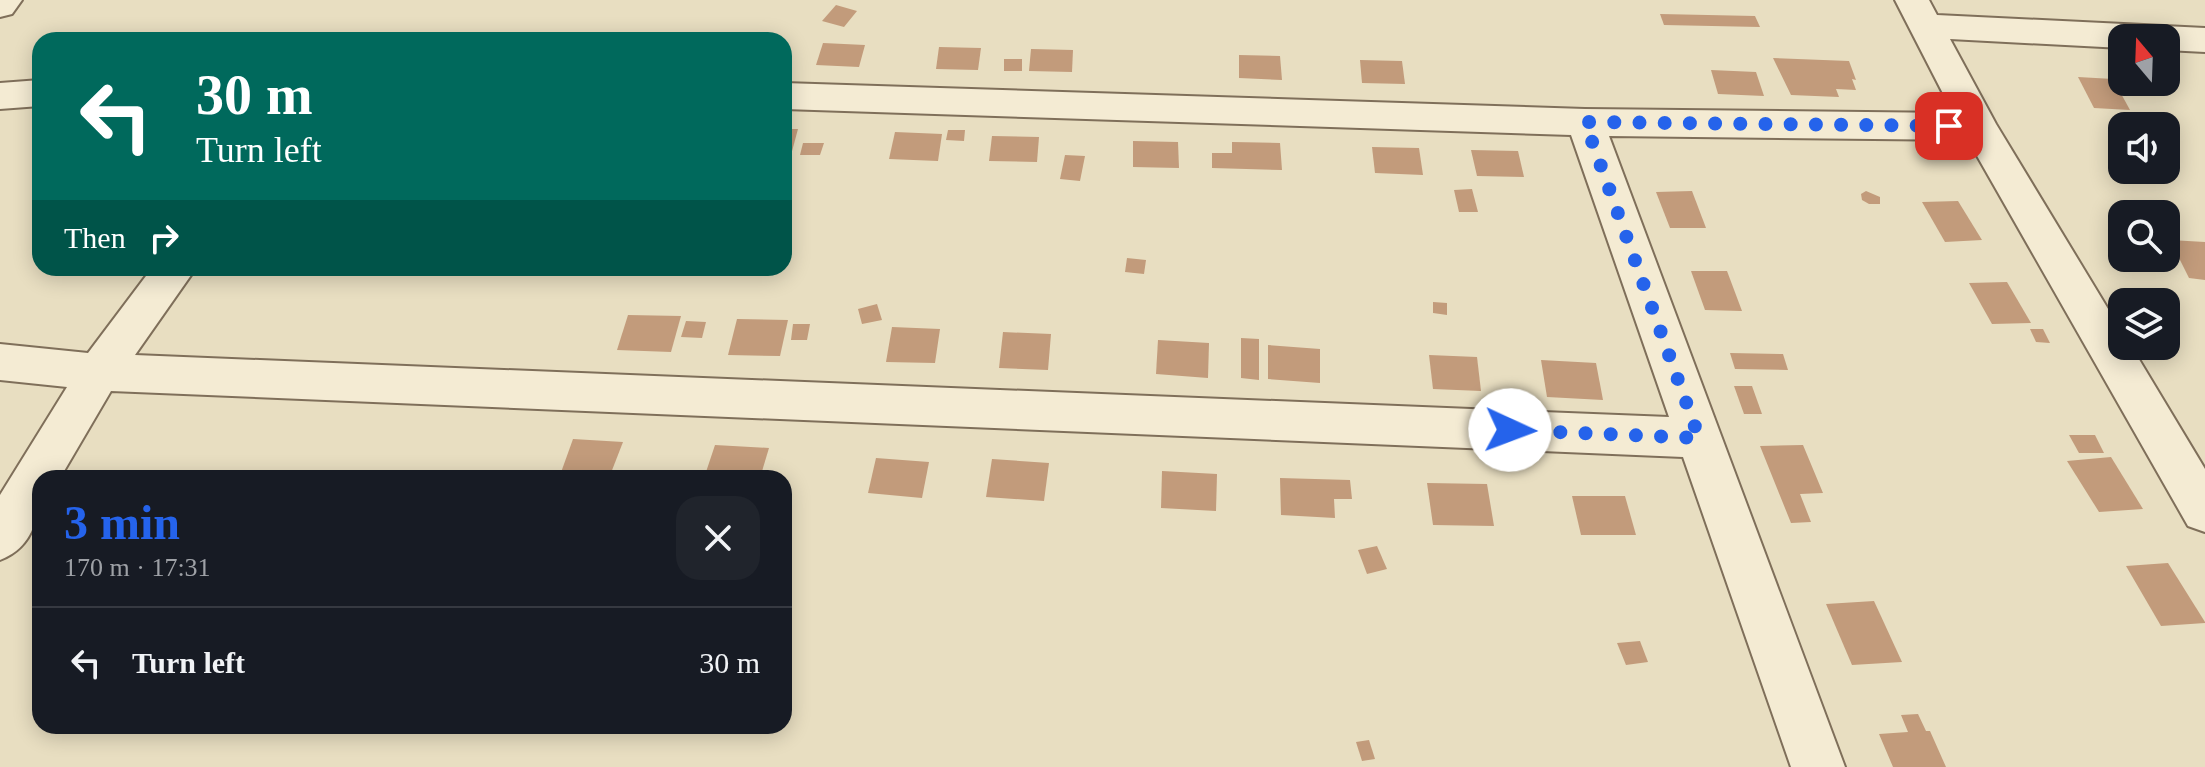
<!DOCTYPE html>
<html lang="en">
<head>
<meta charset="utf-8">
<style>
	:root { --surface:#171b24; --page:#20242c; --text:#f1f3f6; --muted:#9ea1a6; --line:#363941; --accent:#2563eb }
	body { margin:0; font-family:Georgia,serif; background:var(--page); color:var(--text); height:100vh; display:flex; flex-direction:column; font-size:30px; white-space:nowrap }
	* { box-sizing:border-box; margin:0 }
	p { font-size:26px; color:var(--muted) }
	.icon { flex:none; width:44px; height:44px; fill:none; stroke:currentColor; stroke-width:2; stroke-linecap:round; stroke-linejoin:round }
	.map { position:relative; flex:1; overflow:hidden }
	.sheet { position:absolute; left:32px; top:470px; width:760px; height:264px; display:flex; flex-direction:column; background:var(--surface); border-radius:24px; box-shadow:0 4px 20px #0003 }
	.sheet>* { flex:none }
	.top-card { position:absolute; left:32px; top:32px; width:760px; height:244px; border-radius:24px; box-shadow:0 4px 20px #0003; background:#00695c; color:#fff; overflow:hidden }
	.needle { width:52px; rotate:341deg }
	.buttons { position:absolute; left:2108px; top:24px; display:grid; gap:16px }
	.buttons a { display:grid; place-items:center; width:72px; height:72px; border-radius:16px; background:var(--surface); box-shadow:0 4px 20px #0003; font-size:40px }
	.pin { position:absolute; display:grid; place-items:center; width:68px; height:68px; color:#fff; margin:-34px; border-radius:16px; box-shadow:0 4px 12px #0006 }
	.me { position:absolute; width:88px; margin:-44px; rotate:92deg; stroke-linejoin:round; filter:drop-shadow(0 0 6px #0008) }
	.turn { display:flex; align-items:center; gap:28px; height:168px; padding:0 32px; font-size:36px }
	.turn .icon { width:104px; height:104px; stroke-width:2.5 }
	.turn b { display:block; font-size:56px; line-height:68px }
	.then { display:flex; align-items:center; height:76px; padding:0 32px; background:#0003; gap:16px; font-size:30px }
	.round { display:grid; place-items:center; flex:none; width:84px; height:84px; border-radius:24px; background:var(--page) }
	.overview { display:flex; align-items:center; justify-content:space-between; height:136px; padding:0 32px }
	h1 { font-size:48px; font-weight:800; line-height:60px; color:var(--accent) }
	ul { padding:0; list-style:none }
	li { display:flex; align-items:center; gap:24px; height:112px; padding:0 32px; border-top:2px solid var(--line) }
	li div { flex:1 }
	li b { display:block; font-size:30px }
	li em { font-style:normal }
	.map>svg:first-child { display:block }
	.building { fill:#c29b7b }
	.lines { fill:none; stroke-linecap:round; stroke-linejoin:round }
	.minor-casing { stroke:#7f6f5a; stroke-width:4 }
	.minor { fill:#f4ebd3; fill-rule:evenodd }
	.route { stroke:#2563eb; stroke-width:14; stroke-dasharray:0 25.2 }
</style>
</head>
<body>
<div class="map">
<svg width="2205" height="767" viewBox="0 0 2205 767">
	<rect width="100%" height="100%" fill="#e8dec1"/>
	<!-- building -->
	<g class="building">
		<path d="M836,5l21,6 -13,16 -22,-6z"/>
		<path d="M1660,14l95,2 5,11 -96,-2z"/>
		<path d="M616,35l39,2 -1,3h-40z"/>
		<path d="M823,43l42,2 -6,22 -43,-2z"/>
		<path d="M939,47l42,1 -3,22 -42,-1z"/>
		<path d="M1031,49l42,1 -1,22 -43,-1z"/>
		<path d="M1239,55l41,1 2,24 -43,-2z"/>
		<path d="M1773,58l76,3 7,19 -4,-1 4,11 -20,-1 3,8 -48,-2z"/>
		<rect x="1004" y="59" width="18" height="12"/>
		<path d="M1360,60l42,1 3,23 -43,-1z"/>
		<path d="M1711,70l45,2 8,24 -46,-2z"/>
		<path d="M2078,77l35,2 17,31 -36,-2z"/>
		<path d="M784,129h14l-7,26h-7z"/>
		<path d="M948,130h17l-1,11 -18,-1z"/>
		<path d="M895,132l47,2 -4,27 -49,-2z"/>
		<path d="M992,136l47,1 -2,25 -48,-1z"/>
		<path d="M1133,141l45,1 1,26 -46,-1z"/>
		<path d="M1232,142l48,1 2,27 -70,-2v-15h20z"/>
		<path d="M803,143h21l-4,12h-20z"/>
		<path d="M1372,147l47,1 4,27 -48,-2z"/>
		<path d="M1471,150l47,1 6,26 -47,-1z"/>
		<path d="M1065,155l20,1 -5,25 -20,-2z"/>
		<path d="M2128,170h36l6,10 -37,-1z"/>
		<path d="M1472,189l6,23h-19l-5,-22z"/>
		<path d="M1692,191l14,37h-36l-14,-36z"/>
		<path d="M1866,191l14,6v7h-11l-7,-4 -1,-6z"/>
		<path d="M1958,201l24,39 -37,2 -23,-40z"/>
		<path d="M2170,240l35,2v38l-16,-2z"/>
		<path d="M1127,258l19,2 -2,14 -19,-2z"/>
		<path d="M1691,271h36l15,40 -37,-1z"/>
		<path d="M2007,282l24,41 -39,1 -23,-41z"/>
		<path d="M1433,302l14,1v12l-14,-2z"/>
		<path d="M877,304l5,16 -20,4 -4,-15z"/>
		<path d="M628,315l53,1 -10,36 -54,-2z"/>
		<path d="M737,319l51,1 -8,36 -52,-1z"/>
		<path d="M686,321l20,1 -4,16 -21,-1z"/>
		<path d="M793,324h17l-3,16h-16z"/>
		<path d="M892,327l48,2 -5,34 -49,-1z"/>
		<path d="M2030,329h13l7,14 -14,-1z"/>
		<path d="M1003,332l48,2 -3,36 -49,-2z"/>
		<path d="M1241,338l18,1v41l-18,-2z"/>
		<path d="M1158,340l51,3 -1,35 -52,-4z"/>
		<path d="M1268,345l52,4v34l-52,-4z"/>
		<path d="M1730,353l53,1 5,16 -53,-1z"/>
		<path d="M1429,355l48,2 4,34 -48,-2z"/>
		<path d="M1541,360l55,3 7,37 -56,-3z"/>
		<path d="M1734,386h18l10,28h-18z"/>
		<path d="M2069,435h26l9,18h-25z"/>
		<path d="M573,439l50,3 -14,36h-50z"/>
		<path d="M715,445l54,3 -9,30h-56z"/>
		<path d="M1803,445l20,48 -23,1 11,28 -20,1 -31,-77z"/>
		<path d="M2111,457l32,52 -44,3 -32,-51z"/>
		<path d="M876,458l53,4 -7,36 -54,-5z"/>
		<path d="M992,459l57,4 -5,38 -58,-4z"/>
		<path d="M1162,471l55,3 -1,37 -55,-3z"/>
		<path d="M1280,478l70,2 2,19h-18l1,19 -54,-3z"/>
		<path d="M1427,483l60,1 7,42 -61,-1z"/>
		<path d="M1572,496h53l11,39h-55z"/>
		<path d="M1377,546l10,23 -20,5 -9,-24z"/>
		<path d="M2168,563l37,59v1l-44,3 -35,-60z"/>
		<path d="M1874,601l28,61 -50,3 -26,-61z"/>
		<path d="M1640,641l8,21 -22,3 -9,-22z"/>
		<path d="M1918,714l8,17h4l16,36h-53l-14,-33 29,-2 -7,-17z"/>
		<path d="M1369,740l6,19 -13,2 -6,-19z"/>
	</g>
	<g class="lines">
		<!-- minor casing -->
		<g class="minor-casing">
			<g id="minor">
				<path d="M0,0h22l-10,14 -12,3z"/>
				<path d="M1895,0h34l8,15 268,13v24l-39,-2v-12h-44v10l-172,-9 46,85 126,208v14h9l74,123v63l-17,-6 -220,-386 -359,-4 236,631h-54l-108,-310 -1572,-66 -51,87h-20c0,34 -4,68 -40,82v-65l67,-108 -67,-7v-36l88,9 64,-85h44l-61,87 1534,62 -98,-282 -787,-26v-26l801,26 368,4z"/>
				<path d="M40,80v26l-40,3v-26z"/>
			</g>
		</g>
		<!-- minor -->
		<use href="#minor" class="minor"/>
	</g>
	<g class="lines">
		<!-- route -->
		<path class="route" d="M1510,430l189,8 -114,-316 364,4"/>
	</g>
</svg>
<div class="buttons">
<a><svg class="needle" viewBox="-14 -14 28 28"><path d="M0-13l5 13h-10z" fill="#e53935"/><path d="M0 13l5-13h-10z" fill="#9ea1a6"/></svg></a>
<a><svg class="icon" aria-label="sound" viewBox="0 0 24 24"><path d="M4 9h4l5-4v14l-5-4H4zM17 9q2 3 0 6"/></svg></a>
<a><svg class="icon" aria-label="search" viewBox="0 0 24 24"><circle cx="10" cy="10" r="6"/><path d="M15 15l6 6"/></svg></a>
<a><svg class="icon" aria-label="layers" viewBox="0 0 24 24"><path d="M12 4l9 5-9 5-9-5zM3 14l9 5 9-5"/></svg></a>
</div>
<div class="pin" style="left:1949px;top:126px;background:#d93025"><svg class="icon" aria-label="arrive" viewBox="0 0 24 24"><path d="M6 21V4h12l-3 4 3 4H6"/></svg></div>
<svg class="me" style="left:1510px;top:430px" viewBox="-20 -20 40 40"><circle r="19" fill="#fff"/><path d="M0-13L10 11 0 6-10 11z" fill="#2563eb"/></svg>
<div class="top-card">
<div class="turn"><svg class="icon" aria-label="left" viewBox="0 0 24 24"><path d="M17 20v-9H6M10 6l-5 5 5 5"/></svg><div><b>30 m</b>Turn left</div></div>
<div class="then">Then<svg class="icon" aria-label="right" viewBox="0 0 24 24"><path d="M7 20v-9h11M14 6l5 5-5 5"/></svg></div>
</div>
<section class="sheet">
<div class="overview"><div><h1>3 min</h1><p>170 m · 17:31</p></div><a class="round"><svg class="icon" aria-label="close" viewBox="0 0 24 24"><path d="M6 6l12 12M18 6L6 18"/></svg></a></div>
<ul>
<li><svg class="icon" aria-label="left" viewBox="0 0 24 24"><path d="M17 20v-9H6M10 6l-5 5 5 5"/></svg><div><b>Turn left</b></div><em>30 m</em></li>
</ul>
</section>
</div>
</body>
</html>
